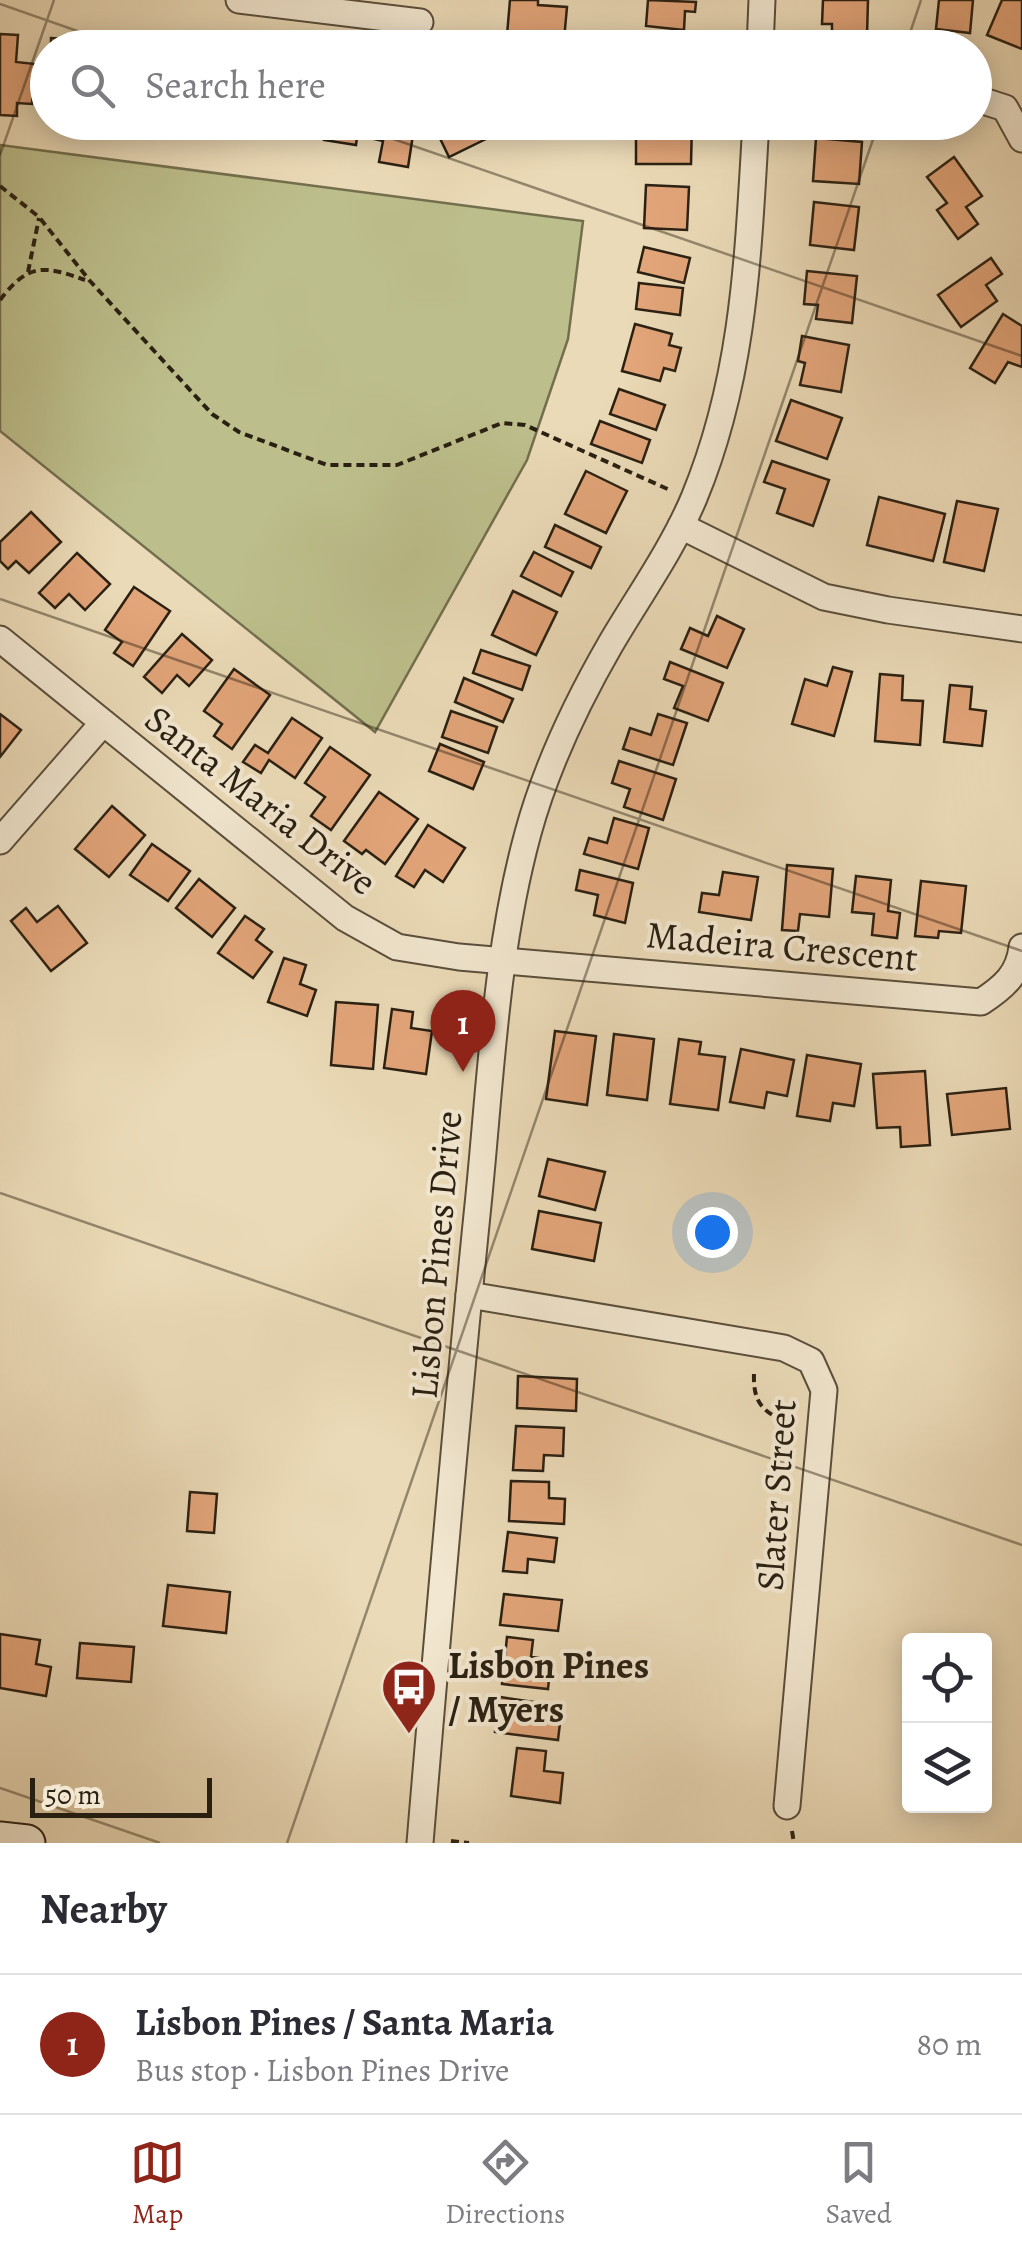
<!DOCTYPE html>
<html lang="en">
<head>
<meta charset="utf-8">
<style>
	body { margin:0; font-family:Alegreya,serif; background:#f7f7f7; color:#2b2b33 }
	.controls { position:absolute; right:30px; bottom:30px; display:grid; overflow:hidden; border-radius:10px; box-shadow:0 5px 25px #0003 }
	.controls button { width:90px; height:90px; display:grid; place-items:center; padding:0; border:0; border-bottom:2px solid #e1e1e2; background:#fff; color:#2b2b33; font:50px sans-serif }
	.scale { position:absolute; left:30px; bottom:25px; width:182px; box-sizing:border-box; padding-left:10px; border:5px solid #2a2012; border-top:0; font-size:28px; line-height:35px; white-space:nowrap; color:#2a2012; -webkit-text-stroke:8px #f2e7d0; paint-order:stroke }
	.you { position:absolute; left:712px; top:1232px; width:35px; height:35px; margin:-25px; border:8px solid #fff; border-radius:50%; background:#1a73e8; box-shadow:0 0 0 15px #1a73e833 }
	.badge { display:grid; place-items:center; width:65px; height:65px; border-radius:50%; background:#8f2418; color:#fff; font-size:32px; font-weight:700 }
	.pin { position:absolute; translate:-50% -82px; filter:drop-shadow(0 2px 5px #0008) }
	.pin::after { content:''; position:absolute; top:52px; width:35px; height:30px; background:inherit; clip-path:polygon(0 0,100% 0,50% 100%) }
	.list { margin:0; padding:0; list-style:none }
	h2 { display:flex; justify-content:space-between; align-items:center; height:130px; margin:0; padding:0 40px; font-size:42px }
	h2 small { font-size:32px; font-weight:400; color:#7c7c81 }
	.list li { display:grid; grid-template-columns:65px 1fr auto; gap:30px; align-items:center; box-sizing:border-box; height:140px; padding:0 40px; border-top:2px solid #e1e1e2 }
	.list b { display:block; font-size:38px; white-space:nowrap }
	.list p { margin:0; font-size:32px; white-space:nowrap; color:#7c7c81 }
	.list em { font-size:32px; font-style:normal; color:#7c7c81 }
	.icon { flex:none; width:55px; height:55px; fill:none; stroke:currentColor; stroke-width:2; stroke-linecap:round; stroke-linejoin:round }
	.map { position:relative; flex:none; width:1022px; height:1843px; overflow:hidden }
	.search { position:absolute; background:#fff; box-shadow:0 5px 25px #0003; left:30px; right:30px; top:30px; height:110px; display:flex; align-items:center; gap:25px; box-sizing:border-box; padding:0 35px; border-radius:55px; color:#7c7c81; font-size:38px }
	.sheet { height:270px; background:#fff }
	nav { display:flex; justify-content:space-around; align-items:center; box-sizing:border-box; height:140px; border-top:2px solid #e1e1e2; background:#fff; font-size:28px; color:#7c7c81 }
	nav a { display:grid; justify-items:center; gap:5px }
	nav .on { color:#8f2418 }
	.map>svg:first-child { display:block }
	.green { fill:#bcbe8b; stroke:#736f4e; stroke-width:2.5 }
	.building { fill:#e3a57a; stroke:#2a2012; stroke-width:2.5 }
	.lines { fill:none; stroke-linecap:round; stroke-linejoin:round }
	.street-casing { stroke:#5a4e3b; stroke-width:29 }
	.secondary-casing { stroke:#2a2012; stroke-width:39 }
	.path { stroke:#2a2012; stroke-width:4; stroke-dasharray:8 5; stroke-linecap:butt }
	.street { stroke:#f2e7d0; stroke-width:25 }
	.secondary { stroke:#f2e7d0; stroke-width:35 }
	.ticks { fill:none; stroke:#2a2012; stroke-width:2.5; stroke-opacity:0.45 }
	.labels { text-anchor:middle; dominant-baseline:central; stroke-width:8; stroke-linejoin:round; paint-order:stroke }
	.street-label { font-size:38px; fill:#2a2012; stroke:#f2e7d0 }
	.poi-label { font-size:38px; font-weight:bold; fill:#2a2012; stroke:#f2e7d0; text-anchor:start }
</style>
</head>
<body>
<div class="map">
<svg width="1022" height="1843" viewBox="0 0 1022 1843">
	<rect width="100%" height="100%" fill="#ebdab7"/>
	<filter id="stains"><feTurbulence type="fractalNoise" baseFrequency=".002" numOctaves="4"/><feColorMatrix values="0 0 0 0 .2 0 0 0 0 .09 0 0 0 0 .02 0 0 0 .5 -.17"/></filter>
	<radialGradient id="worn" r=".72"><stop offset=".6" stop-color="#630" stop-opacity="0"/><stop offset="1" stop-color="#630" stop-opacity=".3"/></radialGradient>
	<!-- green -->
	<path class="green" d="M 0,145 L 583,221 L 568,339 L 527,460 L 375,732 L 0,431 Z"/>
	<!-- building -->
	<g class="building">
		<path d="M 510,0 L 538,0 L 538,5 L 567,7 L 564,40 L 507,35 Z"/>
		<path d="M 648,0 L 696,2 L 695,12 L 685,11 L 684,30 L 646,26 Z"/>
		<path d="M 823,0 L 868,0 L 867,36 L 832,35 L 832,24 L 822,24 Z"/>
		<path d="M 939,0 L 973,0 L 970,33 L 936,29 Z"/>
		<path d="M 1002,0 L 1022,0 L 1022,49 L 987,35 Z"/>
		<path d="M 0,34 L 18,35 L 16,62 L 35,64 L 32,104 L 17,103 L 17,116 L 0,115 Z"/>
		<path d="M 647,37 L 697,40 L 697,48 L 647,48 Z"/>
		<path d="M 51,38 L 93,41 L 92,48 L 51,48 Z"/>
		<path d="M 327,122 L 359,122 L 356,145 L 324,140 Z"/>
		<path d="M 372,122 L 415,122 L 408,167 L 379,162 L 383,141 L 370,138 Z"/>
		<path d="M 441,122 L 485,122 L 492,136 L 449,157 L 434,126 Z"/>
		<path d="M 636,122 L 692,122 L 691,164 L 636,164 Z"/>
		<path d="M 816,138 L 862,142 L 859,184 L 813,181 Z"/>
		<path d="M 954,157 L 982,196 L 966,207 L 978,224 L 958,239 L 937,210 L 947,203 L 927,177 Z"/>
		<path d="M 646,185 L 689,187 L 687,230 L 644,228 Z"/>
		<path d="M 814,202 L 859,207 L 854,250 L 810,245 Z"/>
		<path d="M 644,247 L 690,258 L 684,283 L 638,272 Z"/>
		<path d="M 991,258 L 1002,274 L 986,285 L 997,301 L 961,327 L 938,295 Z"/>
		<path d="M 807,271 L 857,276 L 852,323 L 816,319 L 818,305 L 804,304 Z"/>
		<path d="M 639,283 L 683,288 L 680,315 L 636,309 Z"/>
		<path d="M 1003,314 L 1022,326 L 1022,367 L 1008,362 L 995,383 L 970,368 Z"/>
		<path d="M 635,324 L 672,334 L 669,345 L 681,348 L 675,371 L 664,368 L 660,381 L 622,371 Z"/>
		<path d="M 802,336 L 849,345 L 841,392 L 800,385 L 805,363 L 798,361 Z"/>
		<path d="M 619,389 L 665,405 L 656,430 L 610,414 Z"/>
		<path d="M 791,400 L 842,418 L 827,459 L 776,441 Z"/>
		<path d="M 600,421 L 650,440 L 642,463 L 591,444 Z"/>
		<path d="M 772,461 L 829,480 L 813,526 L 777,513 L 785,489 L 764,482 Z"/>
		<path d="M 586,471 L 627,491 L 606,533 L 565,514 Z"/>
		<path d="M 879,497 L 945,514 L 933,561 L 867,545 Z"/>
		<path d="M 957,501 L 998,509 L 984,571 L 944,562 Z"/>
		<path d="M 31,512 L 61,542 L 29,573 L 16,561 L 8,569 L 0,561 L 0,542 Z"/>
		<path d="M 555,525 L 601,547 L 591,568 L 545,547 Z"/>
		<path d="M 534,552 L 573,572 L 561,596 L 521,576 Z"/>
		<path d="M 77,553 L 110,584 L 85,610 L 69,594 L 55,608 L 39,593 Z"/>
		<path d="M 134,587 L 170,611 L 133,666 L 114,653 L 122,642 L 105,630 Z"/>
		<path d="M 513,591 L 557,612 L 536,655 L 492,635 Z"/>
		<path d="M 717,616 L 744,629 L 727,668 L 681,649 L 690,628 L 708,636 Z"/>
		<path d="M 182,634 L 212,660 L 189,686 L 177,675 L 162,693 L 144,677 Z"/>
		<path d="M 481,650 L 530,666 L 522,690 L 473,673 Z"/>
		<path d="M 670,662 L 723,683 L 708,721 L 674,708 L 683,686 L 664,679 Z"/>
		<path d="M 833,667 L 852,672 L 834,736 L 792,724 L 805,679 L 827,686 Z"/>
		<path d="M 234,669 L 270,695 L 232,749 L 214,736 L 222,724 L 204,711 Z"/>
		<path d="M 880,674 L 903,676 L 902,700 L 923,701 L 920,745 L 875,741 Z"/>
		<path d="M 464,678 L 513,699 L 503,722 L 455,702 Z"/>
		<path d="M 950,685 L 972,687 L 970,709 L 986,711 L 982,746 L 944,742 Z"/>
		<path d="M 451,711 L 497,727 L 488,753 L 442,737 Z"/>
		<path d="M 0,714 L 21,730 L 0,757 Z"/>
		<path d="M 658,714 L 687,723 L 673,765 L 623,749 L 630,728 L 651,735 Z"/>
		<path d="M 292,718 L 322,738 L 295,778 L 269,760 L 261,773 L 243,762 L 255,745 L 268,753 Z"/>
		<path d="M 440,744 L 484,762 L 473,789 L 429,771 Z"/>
		<path d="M 330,747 L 370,775 L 331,830 L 311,816 L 325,797 L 305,783 Z"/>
		<path d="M 619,761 L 676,779 L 663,820 L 624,807 L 630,789 L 612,783 Z"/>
		<path d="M 379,792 L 418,819 L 385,864 L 366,850 L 362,854 L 344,841 Z"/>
		<path d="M 112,806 L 145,835 L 109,877 L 75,849 Z"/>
		<path d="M 614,818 L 649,828 L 638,869 L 584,854 L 589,838 L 607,843 Z"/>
		<path d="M 428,825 L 465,848 L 443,882 L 425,870 L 414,887 L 396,876 Z"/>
		<path d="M 152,844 L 190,871 L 168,901 L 130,875 Z"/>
		<path d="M 787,865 L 833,869 L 829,917 L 800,914 L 798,931 L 782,930 Z"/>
		<path d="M 580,870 L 633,883 L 625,923 L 594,915 L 598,895 L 576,890 Z"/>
		<path d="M 723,872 L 758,877 L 751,920 L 699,912 L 702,893 L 719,895 Z"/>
		<path d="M 856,876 L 891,880 L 888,911 L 900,913 L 897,938 L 872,935 L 874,914 L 852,912 Z"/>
		<path d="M 199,879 L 235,908 L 212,937 L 176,908 Z"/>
		<path d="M 921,881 L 966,886 L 961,933 L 939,931 L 938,938 L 915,936 Z"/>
		<path d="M 58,906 L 87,943 L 51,971 L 11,921 L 26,908 L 37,922 Z"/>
		<path d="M 245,916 L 264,929 L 256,940 L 272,952 L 253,978 L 218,953 Z"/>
		<path d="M 284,958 L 306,965 L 300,984 L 316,990 L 307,1016 L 268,1002 Z"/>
		<path d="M 336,1002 L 378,1005 L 373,1069 L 331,1065 Z"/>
		<path d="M 392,1009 L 413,1012 L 411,1028 L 432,1031 L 426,1074 L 384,1068 Z"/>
		<path d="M 555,1031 L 596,1036 L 587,1105 L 546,1099 Z"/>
		<path d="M 614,1034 L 654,1039 L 647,1100 L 607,1095 Z"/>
		<path d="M 679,1039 L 701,1042 L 699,1054 L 725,1057 L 718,1110 L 670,1104 Z"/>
		<path d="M 741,1049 L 794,1060 L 787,1096 L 767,1092 L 764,1108 L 730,1102 Z"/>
		<path d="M 807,1055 L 861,1064 L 854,1106 L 833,1103 L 830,1121 L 797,1116 Z"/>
		<path d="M 925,1071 L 930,1145 L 901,1147 L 900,1127 L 877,1128 L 873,1074 Z"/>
		<path d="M 1006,1088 L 1010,1129 L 952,1135 L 947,1094 Z"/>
		<path d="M 548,1159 L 605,1172 L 595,1210 L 539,1196 Z"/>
		<path d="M 539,1211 L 601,1223 L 594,1261 L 532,1249 Z"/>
		<path d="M 518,1376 L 577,1379 L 576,1411 L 517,1408 Z"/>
		<path d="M 516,1426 L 564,1428 L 563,1456 L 544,1455 L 543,1471 L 513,1470 Z"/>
		<path d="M 511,1481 L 549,1482 L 549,1498 L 565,1499 L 564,1524 L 509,1521 Z"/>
		<path d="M 190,1492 L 217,1494 L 214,1533 L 187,1531 Z"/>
		<path d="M 508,1532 L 557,1538 L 554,1562 L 528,1559 L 527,1573 L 503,1571 Z"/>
		<path d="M 168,1585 L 230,1592 L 226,1633 L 163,1626 Z"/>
		<path d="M 504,1594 L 562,1600 L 558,1631 L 500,1625 Z"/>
		<path d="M 0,1634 L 40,1640 L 36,1664 L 51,1667 L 46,1696 L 0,1688 Z"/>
		<path d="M 507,1637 L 533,1640 L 531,1657 L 551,1659 L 548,1689 L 502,1684 Z"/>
		<path d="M 80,1643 L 134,1647 L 131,1682 L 77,1678 Z"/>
		<path d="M 500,1697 L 562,1706 L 558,1740 L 495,1732 Z"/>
		<path d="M 517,1748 L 546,1751 L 544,1771 L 563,1773 L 560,1803 L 511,1796 Z"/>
	</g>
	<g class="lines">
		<!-- street casing -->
		<g class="street-casing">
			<g id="street">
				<path d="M 239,0 L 420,22"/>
				<path d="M 760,48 L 762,0"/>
				<path d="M 974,98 L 1005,108 L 1022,139"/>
				<path d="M 681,526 L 824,597 L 888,610 L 1022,629"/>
				<path d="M 0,639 L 345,918 L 397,947 L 459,957 L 981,1002 C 1004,987 1019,974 1022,947"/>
				<path d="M 0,841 L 103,723"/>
				<path d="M 469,1295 L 784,1348 L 811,1361 L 824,1390 L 787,1806"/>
				<path d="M 420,1843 C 438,1627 457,1411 479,1195 C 491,1074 496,950 528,833 C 546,767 576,704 610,645 C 638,597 672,550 694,498 C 745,375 748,253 756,122"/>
			</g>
		</g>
		<!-- secondary casing -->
		<g class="secondary-casing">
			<path id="secondary" d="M 0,1840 L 27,1843"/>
		</g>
		<!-- path -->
		<g class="path">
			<path d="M 0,186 L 39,217 L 90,281 L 212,414 L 239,432 L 327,465 L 397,465 L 502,423 L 525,425 L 672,491"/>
			<path d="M 28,272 L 39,218"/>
			<path d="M 0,300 C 28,263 44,265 85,280"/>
			<path d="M 754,1374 C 753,1403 763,1413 790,1423"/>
			<path d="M 792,1831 L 794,1843"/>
			<path d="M 451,1841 L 469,1843"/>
		</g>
		<!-- street -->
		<use href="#street" class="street"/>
		<!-- secondary -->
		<use href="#secondary" class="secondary"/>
	</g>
	<!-- ticks -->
	<path class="ticks" d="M 0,4 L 126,48M 905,48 L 921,0M 344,122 L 1022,356M 0,155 L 54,0M 0,599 L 1022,951M 0,1193 L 1022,1545M 0,1788 L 160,1843M 287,1843 L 879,122"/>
	<!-- icons -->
	<defs>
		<g id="bus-pin" transform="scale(2.875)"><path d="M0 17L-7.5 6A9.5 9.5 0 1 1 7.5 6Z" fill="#8f2418" stroke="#f2e7d0"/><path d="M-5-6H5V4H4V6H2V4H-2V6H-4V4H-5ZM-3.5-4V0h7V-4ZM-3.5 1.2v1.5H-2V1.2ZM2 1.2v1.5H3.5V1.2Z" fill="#fff"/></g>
	</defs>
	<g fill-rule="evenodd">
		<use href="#bus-pin" x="409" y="1687"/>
	</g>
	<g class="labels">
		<!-- street labels -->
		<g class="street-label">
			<text transform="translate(261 800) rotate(38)">Santa Maria Drive</text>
			<text transform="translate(782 946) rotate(5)">Madeira Crescent</text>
			<text transform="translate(436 1255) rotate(-85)">Lisbon Pines Drive</text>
			<text transform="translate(776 1495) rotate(-86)">Slater Street</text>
		</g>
		<!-- poi labels -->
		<g class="poi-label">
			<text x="448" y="1665">Lisbon Pines<tspan x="448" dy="44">/ Myers</tspan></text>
		</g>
	</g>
	<rect width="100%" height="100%" filter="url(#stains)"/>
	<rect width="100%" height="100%" fill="url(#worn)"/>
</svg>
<div class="controls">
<button><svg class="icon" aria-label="locate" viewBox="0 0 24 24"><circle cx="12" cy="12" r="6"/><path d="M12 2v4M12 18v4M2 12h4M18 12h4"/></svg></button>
<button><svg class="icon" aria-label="layers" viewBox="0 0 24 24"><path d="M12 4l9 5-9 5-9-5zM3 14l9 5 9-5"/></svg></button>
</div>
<div class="scale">50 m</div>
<div class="you"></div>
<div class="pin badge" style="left:463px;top:1072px">1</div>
<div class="search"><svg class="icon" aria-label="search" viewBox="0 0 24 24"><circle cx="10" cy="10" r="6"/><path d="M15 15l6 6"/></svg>Search here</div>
</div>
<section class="sheet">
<h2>Nearby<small></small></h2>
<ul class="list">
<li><span class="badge">1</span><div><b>Lisbon Pines / Santa Maria</b><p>Bus stop · Lisbon Pines Drive</p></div><em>80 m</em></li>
</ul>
</section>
<nav>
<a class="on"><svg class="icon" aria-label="map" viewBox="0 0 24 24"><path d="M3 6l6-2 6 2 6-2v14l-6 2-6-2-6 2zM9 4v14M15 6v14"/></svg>Map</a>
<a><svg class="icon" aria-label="directions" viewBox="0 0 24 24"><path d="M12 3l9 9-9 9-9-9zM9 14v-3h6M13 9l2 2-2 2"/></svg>Directions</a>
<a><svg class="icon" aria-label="saved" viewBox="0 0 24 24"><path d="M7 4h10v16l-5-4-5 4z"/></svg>Saved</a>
</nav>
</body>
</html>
